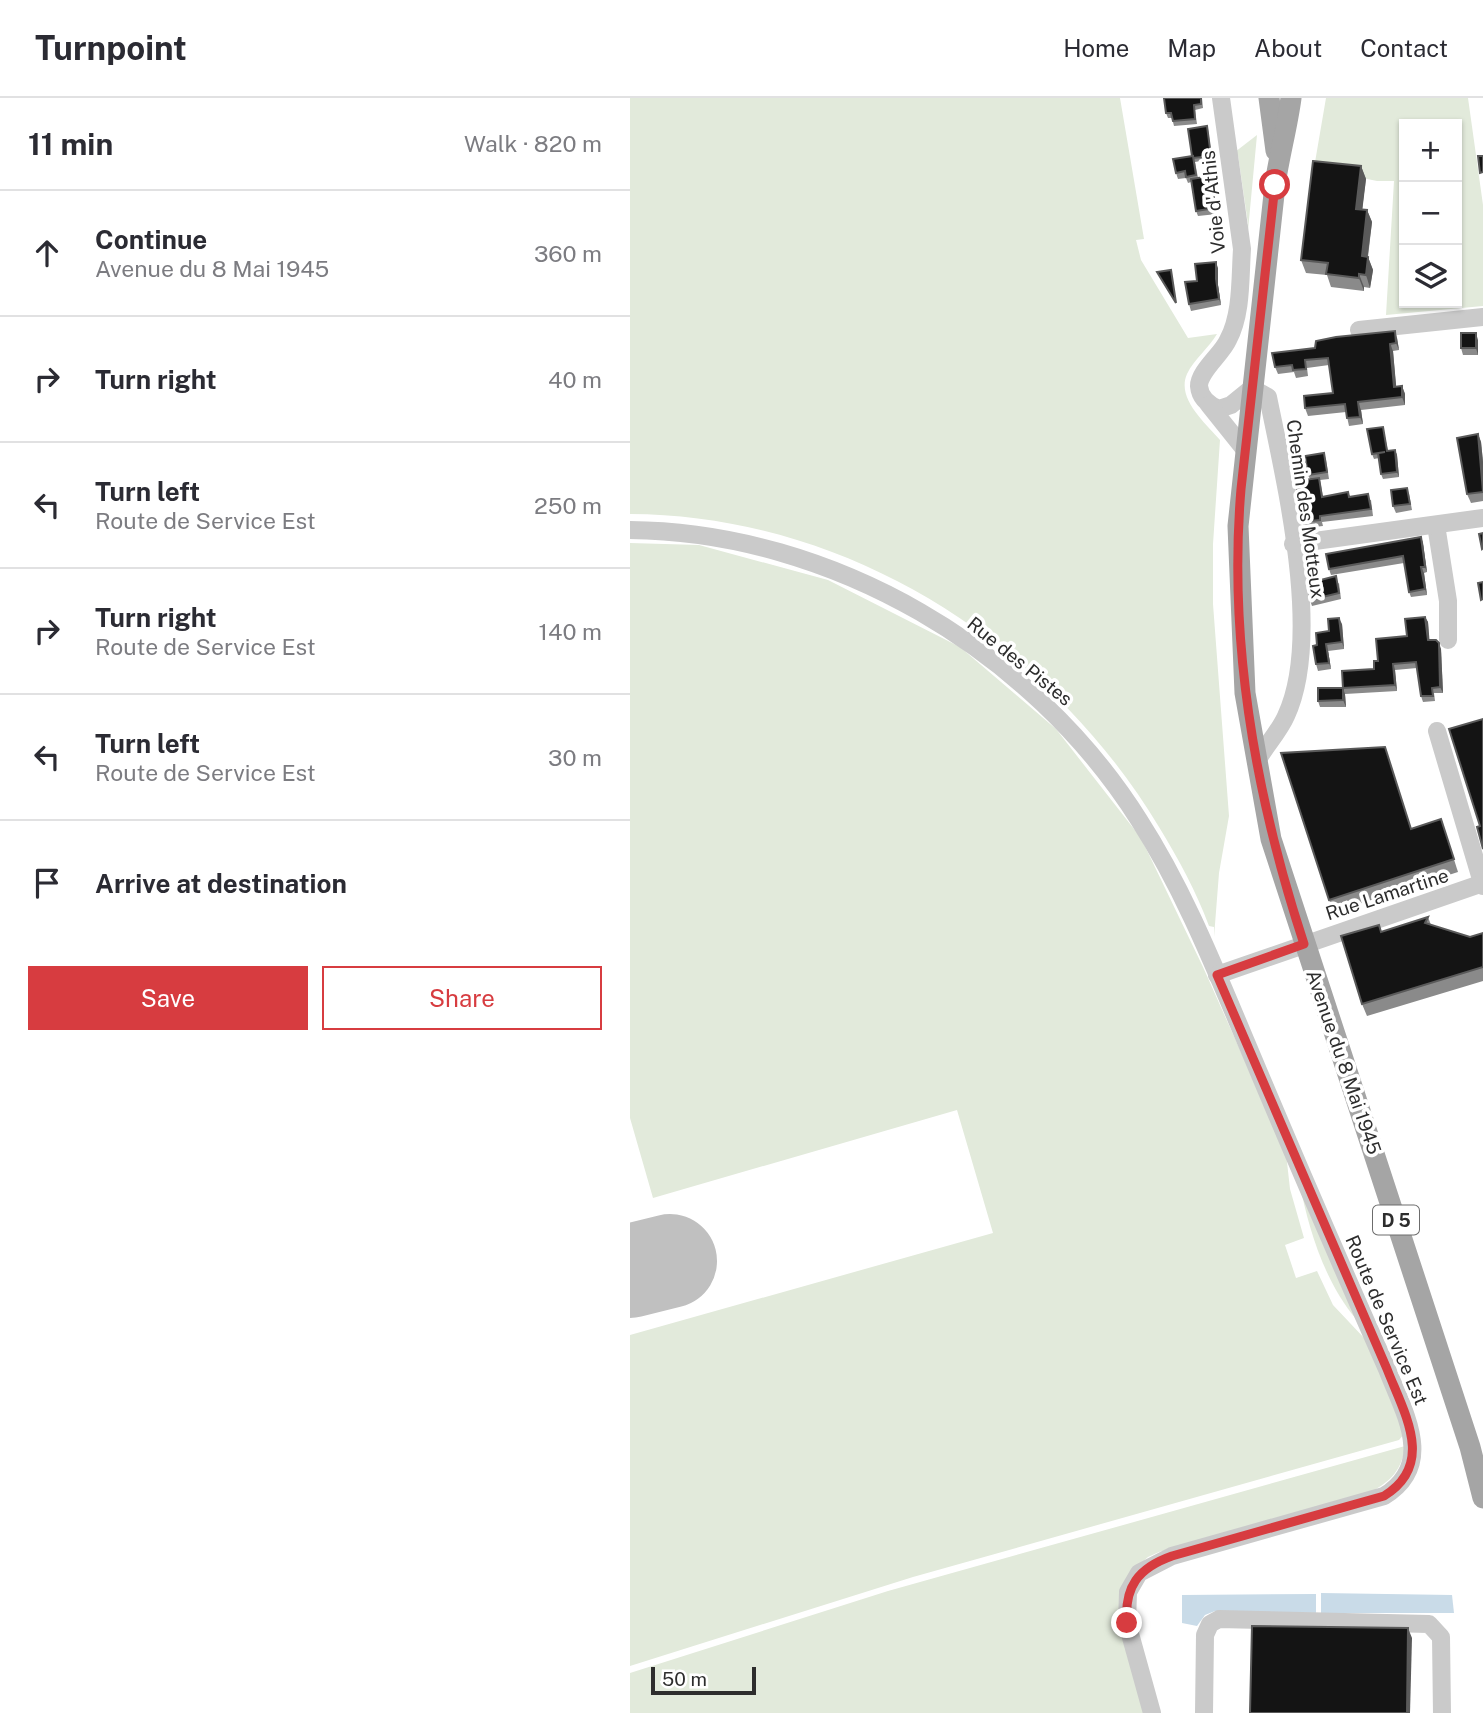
<!DOCTYPE html>
<html lang="en">
<head>
<meta charset="utf-8">
<style>
	body { margin:0; font-family:"Public Sans",sans-serif; background:#f2f2f3; color:#2b2b33 }
	.controls { position:absolute; right:21px; top:21px; display:grid; overflow:hidden; border-radius:0px; box-shadow:0 2px 5px #0004 }
	.controls button { width:63px; height:63px; display:grid; place-items:center; padding:0; border:0; border-bottom:2px solid #e1e1e2; background:#fff; color:#2b2b33; font:35px sans-serif }
	.scale { position:absolute; left:21px; bottom:18px; width:105px; box-sizing:border-box; padding-left:7px; border:4px solid #2d2d2d; border-top:0; font-size:19px; line-height:24px; white-space:nowrap; color:#2d2d2d; -webkit-text-stroke:5px #fff; paint-order:stroke }
	.stop { position:absolute; width:21px; height:21px; margin:-16px; border:5px solid #d73c40; border-radius:50%; background:#fff }
	.stop.end { background:#d73c40; border-color:#fff; box-shadow:0 2px 7px #0008 }
	.list { margin:0; padding:0; list-style:none }
	h2 { display:flex; justify-content:space-between; align-items:center; height:91px; margin:0; padding:0 28px; font-size:30px }
	h2 small { font-size:23px; font-weight:400; color:#7c7c81 }
	.list li { display:grid; grid-template-columns:46px 1fr auto; gap:21px; align-items:center; box-sizing:border-box; height:126px; padding:0 28px; border-top:2px solid #e1e1e2 }
	.list b { display:block; font-size:26px; white-space:nowrap }
	.list p { margin:0; font-size:23px; white-space:nowrap; color:#7c7c81 }
	.list em { font-size:23px; font-style:normal; color:#7c7c81 }
	.actions { display:flex; gap:14px; padding:21px 28px }
	.actions a { flex:1; padding:16px 0; border:2px solid #d73c40; border-radius:0px; text-align:center; font-size:24px; color:#d73c40 }
	.actions .main { background:#d73c40; color:#fff }
	.icon { flex:none; width:38px; height:38px; fill:none; stroke:currentColor; stroke-width:2; stroke-linecap:round; stroke-linejoin:round }
	.map { position:relative; flex:none; width:853px; height:1615px; overflow:hidden }
	header { display:flex; align-items:center; gap:42px; box-sizing:border-box; height:98px; padding:0 35px; background:#fff; border-bottom:2px solid #e1e1e2 }
	header strong { font-size:33px }
	nav { display:flex; gap:38px; margin-inline-start:auto; font-size:24px }
	main { display:flex }
	aside { flex:1; background:#fff }
	.map>svg:first-child { display:block }
	.green { fill:#e2eadb; fill-rule:evenodd }
	.water { fill:#c9dbe8 }
	.lines { fill:none; stroke-linecap:round; stroke-linejoin:round }
	.runway { stroke:#c0c0c0; stroke-width:94 }
	.minor { stroke:#cacaca; stroke-width:18 }
	.major { stroke:#a5a5a5; stroke-width:21 }
	.wall { fill:#8a8a8a }
	.shaded-wall { fill:#5a5a5a }
	.building { fill:#141414; stroke:#5a5a5a; stroke-width:2 }
	.route { stroke:#d73c40; stroke-width:9 }
	.labels { text-anchor:middle; dominant-baseline:central; stroke-width:7; stroke-linejoin:round; paint-order:stroke }
	.shield { fill:#fff; stroke:#6c6c6c; stroke-width:2 }
	.shield-label { font-size:18px; font-weight:bold; fill:#2d2d2d }
	.street-label { font-size:19px; fill:#2d2d2d; stroke:#fff }
</style>
</head>
<body>
<header>
<strong>Turnpoint</strong>
<nav><a>Home</a><a>Map</a><a>About</a><a>Contact</a></nav>
</header>
<main>
<aside>
<h2>11 min<small>Walk · 820 m</small></h2>
<ul class="list">
<li><svg class="icon" aria-label="ahead" viewBox="0 0 24 24"><path d="M12 20V5M6 11l6-6 6 6"/></svg><div><b>Continue</b><p>Avenue du 8 Mai 1945</p></div><em>360 m</em></li>
<li><svg class="icon" aria-label="right" viewBox="0 0 24 24"><path d="M7 20v-9h11M14 6l5 5-5 5"/></svg><div><b>Turn right</b></div><em>40 m</em></li>
<li><svg class="icon" aria-label="left" viewBox="0 0 24 24"><path d="M17 20v-9H6M10 6l-5 5 5 5"/></svg><div><b>Turn left</b><p>Route de Service Est</p></div><em>250 m</em></li>
<li><svg class="icon" aria-label="right" viewBox="0 0 24 24"><path d="M7 20v-9h11M14 6l5 5-5 5"/></svg><div><b>Turn right</b><p>Route de Service Est</p></div><em>140 m</em></li>
<li><svg class="icon" aria-label="left" viewBox="0 0 24 24"><path d="M17 20v-9H6M10 6l-5 5 5 5"/></svg><div><b>Turn left</b><p>Route de Service Est</p></div><em>30 m</em></li>
<li><svg class="icon" aria-label="arrive" viewBox="0 0 24 24"><path d="M6 21V4h12l-3 4 3 4H6"/></svg><div><b>Arrive at destination</b></div></li>
</ul>
<div class="actions"><a class="main">Save</a><a>Share</a></div>
</aside>
<div class="map">
<svg width="853" height="1615" viewBox="0 0 853 1615">
	<rect width="100%" height="100%" fill="#fff"/>
	<!-- green -->
	<g class="green">
		<path d="M 0,0 L 490,0 L 514,141 L 506,142 L 511,162 L 558,240 L 587,236 C 579,250 564,261 557,276 C 546,301 576,325 590,342 L 583,446 L 583,506 L 599,718 L 589,775 L 584,839 L 584,829 L 579,828 C 566,793 549,762 529,729 C 419,546 218,417 0,416 Z"/>
		<path d="M 696,0 L 838,0 L 853,107 L 853,208 L 756,217 L 764,83 L 747,83 L 684,70 ZM 774,26 L 827,26 L 827,205 L 774,205 Z"/>
		<path d="M 627,37 L 617,143 L 614,129 L 618,126 L 608,57 L 605,54 Z"/>
		<path d="M 0,445 L 69,447 L 198,482 L 330,549 L 426,631 L 511,740 L 573,869 L 656,1055 L 660,1091 L 674,1140 L 655,1147 L 666,1180 L 687,1173 L 703,1207 L 736,1242 L 769,1316 L 774,1336 L 769,1342 L 283,1479 L 0,1568 L 0,1237 L 363,1135 L 327,1012 L 23,1100 L 0,1020 Z"/>
		<path d="M 670,1087 L 726,1221 C 695,1184 679,1133 670,1087 Z"/>
		<path d="M 775,1348 C 772,1372 761,1383 741,1394 L 529,1454 L 518,1459 L 499,1476 L 514,1615 L 0,1615 L 0,1575 L 258,1493 Z"/>
	</g>
	<!-- water -->
	<g class="water">
		<path d="M 691,1495 L 822,1497 L 824,1515 L 691,1515 Z"/>
		<path d="M 686,1496 L 686,1515 L 585,1513 L 575,1517 L 567,1528 L 552,1525 L 552,1497 Z"/>
	</g>
	<g class="lines">
		<!-- runway -->
		<path class="runway" d="M 0,1173 L 40,1163"/>
		<!-- minor -->
		<g class="minor">
			<path d="M 591,0 L 612,151 C 610,180 612,216 598,242 C 592,256 569,273 569,288 C 570,300 579,307 589,311 L 601,307 L 622,290 L 638,299 C 655,383 693,539 656,618 C 649,634 636,647 627,663"/>
			<path d="M 729,232 L 853,219"/>
			<path d="M 579,307 L 615,352"/>
			<path d="M 806,427 L 818,503 L 818,542"/>
			<path d="M 0,432 C 202,434 402,552 509,722 C 556,795 588,878 622,958 C 666,1063 711,1167 757,1271 C 774,1315 806,1366 754,1398 L 542,1458 L 509,1475 L 498,1494 L 497,1525 L 522,1615"/>
			<path d="M 663,446 L 853,420"/>
			<path d="M 807,633 L 853,788"/>
			<path d="M 587,877 L 853,785"/>
			<path d="M 574,1615 L 575,1537 L 580,1526 L 589,1521 L 799,1526 L 811,1539 L 812,1615"/>
		</g>
		<!-- major -->
		<g class="major">
			<path d="M 639,0 L 646,53"/>
			<path d="M 661,0 C 657,30 649,58 645,87 L 608,428 L 615,595 L 641,741 L 840,1349 L 853,1400"/>
		</g>
	</g>
	<!-- wall -->
	<g class="wall">
		<path d="M 572,0 L 573,10 L 565,12 L 567,26 L 544,28 L 542,20 L 538,20 L 536,15 Z"/>
		<path d="M 578,31 L 582,61 L 565,64 L 568,80 L 581,78 L 583,84 L 587,116 L 568,118 L 566,113 L 561,84 L 558,85 L 556,80 L 548,81 L 546,75 L 562,58 Z"/>
		<path d="M 731,68 L 736,81 L 732,111 L 737,112 L 742,124 L 738,159 L 743,172 L 740,190 L 734,189 L 734,193 L 701,189 L 697,177 L 676,175 L 671,162 Z"/>
		<path d="M 588,170 L 588,187 L 591,207 L 561,213 L 559,206 L 567,183 Z"/>
		<path d="M 767,240 L 769,252 L 763,253 L 766,289 L 772,288 L 775,296 L 775,307 L 731,312 L 733,326 L 719,328 L 716,314 L 678,318 L 675,310 L 703,295 L 699,267 L 677,270 L 678,278 L 666,280 L 664,274 L 648,276 L 645,269 Z"/>
		<path d="M 848,242 L 848,257 L 833,257 L 831,250 Z"/>
		<path d="M 753,329 L 758,353 L 765,352 L 767,357 L 769,379 L 753,381 L 751,376 L 749,360 L 744,361 L 742,356 Z"/>
		<path d="M 848,336 L 851,344 L 853,364 L 853,403 L 841,405 L 837,396 Z"/>
		<path d="M 694,355 L 696,362 L 699,381 L 690,382 L 693,399 L 718,394 L 720,399 L 741,402 L 743,418 L 692,424 L 693,428 L 674,430 L 672,424 L 680,381 L 678,377 Z"/>
		<path d="M 779,396 L 782,412 L 766,415 L 763,408 Z"/>
		<path d="M 791,439 L 793,445 L 797,474 L 794,475 L 797,497 L 781,499 L 779,494 L 774,465 L 701,477 L 699,471 Z"/>
		<path d="M 709,485 L 711,501 L 682,508 L 680,502 Z"/>
		<path d="M 795,519 L 798,524 L 799,542 L 811,551 L 813,595 L 804,595 L 805,603 L 793,604 L 791,598 L 787,570 L 765,572 L 767,593 L 715,596 L 716,609 L 690,609 L 688,603 L 713,590 L 744,571 L 748,563 L 777,538 Z"/>
		<path d="M 712,526 L 714,551 L 698,553 L 701,571 L 688,573 L 686,566 L 687,547 L 699,533 Z"/>
		<path d="M 811,721 L 828,774 L 704,814 L 699,802 L 781,731 Z"/>
		<path d="M 798,819 L 801,827 L 840,839 L 853,835 L 853,883 L 737,918 L 732,906 L 751,834 Z"/>
	</g>
	<!-- shaded-wall -->
	<g class="shaded-wall">
		<path d="M 731,68 L 736,81 L 731,123 L 726,111 Z"/>
		<path d="M 581,78 L 583,84 L 587,116 L 585,110 Z"/>
		<path d="M 737,112 L 742,124 L 736,171 L 732,158 Z"/>
		<path d="M 738,159 L 743,172 L 740,190 L 736,177 Z"/>
		<path d="M 586,164 L 588,170 L 588,187 L 591,207 L 589,201 L 586,181 Z"/>
		<path d="M 729,176 L 734,189 L 734,193 L 729,180 Z"/>
		<path d="M 765,233 L 767,240 L 769,252 L 766,245 Z"/>
		<path d="M 846,235 L 848,242 L 848,257 L 846,250 Z"/>
		<path d="M 760,246 L 763,253 L 767,297 L 764,289 Z"/>
		<path d="M 772,288 L 775,296 L 775,307 L 772,299 Z"/>
		<path d="M 728,304 L 731,312 L 733,326 L 730,319 Z"/>
		<path d="M 848,336 L 851,344 L 853,364 L 853,387 Z"/>
		<path d="M 765,352 L 767,357 L 769,379 L 767,374 Z"/>
		<path d="M 791,439 L 793,445 L 797,474 L 795,469 Z"/>
		<path d="M 791,469 L 794,475 L 797,497 L 795,491 Z"/>
		<path d="M 795,519 L 798,524 L 800,548 L 798,542 Z"/>
		<path d="M 709,520 L 712,526 L 714,551 L 712,544 Z"/>
		<path d="M 809,545 L 811,551 L 813,595 L 810,589 Z"/>
		<path d="M 696,546 L 698,553 L 701,571 L 699,565 Z"/>
		<path d="M 763,566 L 765,572 L 767,593 L 765,587 Z"/>
		<path d="M 713,590 L 715,596 L 716,609 L 713,602 Z"/>
		<path d="M 778,1530 L 782,1540 L 780,1615 L 777,1615 Z"/>
	</g>
	<!-- building -->
	<g class="building">
		<path d="M 534,0 L 571,0 L 571,6 L 564,7 L 565,21 L 543,23 L 541,15 L 536,15 Z"/>
		<path d="M 577,28 L 581,58 L 563,60 L 563,58 L 562,58 L 558,31 Z"/>
		<path d="M 563,58 L 566,77 L 556,79 L 555,73 L 546,75 L 543,61 Z"/>
		<path d="M 848,58 L 853,58 L 853,74 L 850,75 Z"/>
		<path d="M 683,63 L 731,68 L 726,111 L 737,112 L 732,158 L 738,159 L 736,177 L 729,176 L 729,180 L 696,176 L 698,165 L 671,162 Z"/>
		<path d="M 581,78 L 585,110 L 566,113 L 561,81 Z"/>
		<path d="M 586,164 L 586,181 L 589,201 L 559,206 L 555,184 L 567,183 L 565,166 Z"/>
		<path d="M 541,172 L 546,205 L 527,174 Z"/>
		<path d="M 765,233 L 766,245 L 760,246 L 764,289 L 772,288 L 772,299 L 728,304 L 730,319 L 717,320 L 715,306 L 675,310 L 674,298 L 703,295 L 698,260 L 675,262 L 676,271 L 663,272 L 662,267 L 645,269 L 642,255 L 685,250 L 686,243 L 706,239 Z"/>
		<rect x="831" y="235" width="15" height="15"/>
		<path d="M 753,329 L 757,353 L 765,352 L 767,374 L 751,376 L 748,355 L 755,354 L 742,356 L 737,331 Z"/>
		<path d="M 848,336 L 853,394 L 837,396 L 827,340 Z"/>
		<path d="M 694,355 L 697,374 L 678,377 L 675,358 Z"/>
		<path d="M 689,380 L 692,399 L 718,394 L 719,399 L 738,396 L 741,411 L 690,418 L 690,422 L 672,424 L 666,383 Z"/>
		<path d="M 777,390 L 780,406 L 763,408 L 761,392 Z"/>
		<path d="M 853,435 L 853,450 L 852,451 L 849,436 Z"/>
		<path d="M 791,439 L 795,469 L 791,469 L 795,491 L 779,494 L 773,458 L 699,471 L 696,456 Z"/>
		<path d="M 706,478 L 709,495 L 680,502 L 679,485 Z"/>
		<path d="M 853,484 L 853,501 L 851,502 L 848,485 Z"/>
		<path d="M 795,519 L 798,542 L 806,542 L 809,545 L 810,589 L 802,590 L 803,598 L 791,598 L 786,564 L 763,566 L 765,587 L 713,590 L 712,573 L 744,571 L 744,563 L 748,563 L 746,541 L 777,538 L 775,521 Z"/>
		<path d="M 709,520 L 712,544 L 696,546 L 699,565 L 686,566 L 683,548 L 687,547 L 686,535 L 699,533 L 698,521 Z"/>
		<path d="M 688,590 L 713,590 L 713,602 L 688,603 Z"/>
		<path d="M 853,621 L 853,751 L 847,729 L 850,728 L 819,631 Z"/>
		<path d="M 755,649 L 781,731 L 811,721 L 824,761 L 699,802 L 651,655 Z"/>
		<path d="M 798,819 L 795,825 L 840,839 L 853,835 L 853,869 L 732,906 L 711,838 L 749,827 L 751,834 Z"/>
		<path d="M 622,1528 L 778,1530 L 777,1615 L 620,1615 Z"/>
	</g>
	<g class="lines">
		<!-- route -->
		<path class="route" d="M 497,1525 C 494,1489 508,1470 542,1458 L 754,1398 C 806,1366 774,1315 757,1271 L 587,877 L 674,846 C 626,700 598,544 611,391 L 645,87"/>
	</g>
	<g class="labels">
		<!-- shield labels -->
		<rect class="shield" x="743" y="1107.5" width="46" height="29" rx="5"/>
		<g class="shield-label">
			<text x="766" y="1122">D 5</text>
		</g>
		<!-- street labels -->
		<g class="street-label">
			<text transform="translate(583 104) rotate(-96)">Voie d'Athis</text>
			<text transform="translate(676 411) rotate(82)">Chemin des Motteux</text>
			<text transform="translate(390 563) rotate(39)">Rue des Pistes</text>
			<text transform="translate(757 796) rotate(-18)">Rue Lamartine</text>
			<text transform="translate(714 964) rotate(71)">Avenue du 8 Mai 1945</text>
			<text transform="translate(757 1222) rotate(67)">Route de Service Est</text>
		</g>
	</g>
</svg>
<div class="controls">
<button>+</button>
<button>−</button>
<button><svg class="icon" aria-label="layers" viewBox="0 0 24 24"><path d="M12 4l9 5-9 5-9-5zM3 14l9 5 9-5"/></svg></button>
</div>
<div class="scale">50 m</div>
<div class="stop" style="left:645px;top:87px"></div>
<div class="stop end" style="left:497px;top:1525px"></div>
</div>
</main>
</body>
</html>
